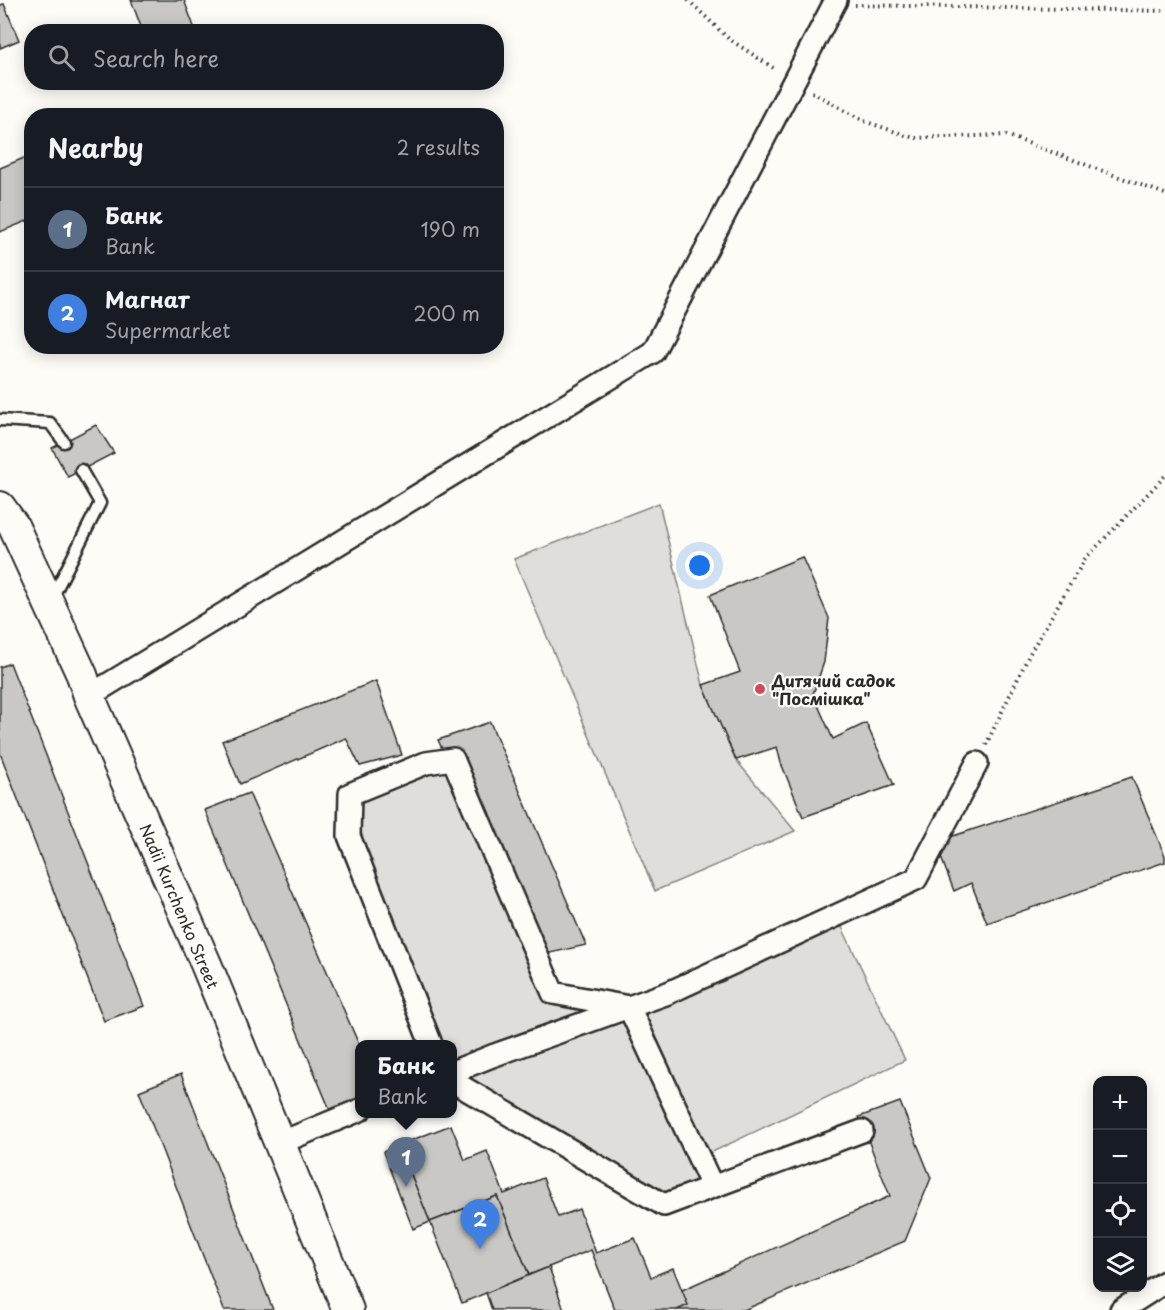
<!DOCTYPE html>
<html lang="en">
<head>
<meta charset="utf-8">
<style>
	body { margin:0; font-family:"Playpen Sans",sans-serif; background:#242831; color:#f1f3f6 }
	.controls { position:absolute; right:18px; bottom:18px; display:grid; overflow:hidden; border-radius:12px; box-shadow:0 3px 15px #0003 }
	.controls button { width:54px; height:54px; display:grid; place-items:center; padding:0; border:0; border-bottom:2px solid #363941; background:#171b24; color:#f1f3f6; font:30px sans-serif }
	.you { position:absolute; left:700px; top:566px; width:21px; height:21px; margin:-15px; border:4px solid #fff; border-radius:50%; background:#1a73e8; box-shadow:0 0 0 9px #1a73e833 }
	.badge { display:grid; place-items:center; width:39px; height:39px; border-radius:50%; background:#ea580c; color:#fff; font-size:20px; font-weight:700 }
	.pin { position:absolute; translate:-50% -50px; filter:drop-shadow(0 2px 3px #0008) }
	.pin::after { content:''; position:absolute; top:32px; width:21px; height:18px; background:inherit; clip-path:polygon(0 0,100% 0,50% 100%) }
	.popup { position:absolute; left:355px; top:1040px; width:102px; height:78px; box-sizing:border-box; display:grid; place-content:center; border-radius:12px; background:#171b24; filter:drop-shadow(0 2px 4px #0005); font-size:20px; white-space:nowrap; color:#9ea1a6 }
	.popup b { font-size:22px; color:#f1f3f6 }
	.popup::after { content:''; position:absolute; left:50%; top:100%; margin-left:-12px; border:12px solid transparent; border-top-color:#171b24 }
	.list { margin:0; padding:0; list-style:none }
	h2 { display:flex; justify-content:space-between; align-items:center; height:78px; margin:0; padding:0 24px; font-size:26px }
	h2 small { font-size:20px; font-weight:400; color:#9ea1a6 }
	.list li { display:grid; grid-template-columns:39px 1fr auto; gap:18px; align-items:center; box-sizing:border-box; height:84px; padding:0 24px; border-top:2px solid #363941 }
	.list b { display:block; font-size:22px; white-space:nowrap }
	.list p { margin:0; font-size:20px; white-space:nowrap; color:#9ea1a6 }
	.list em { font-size:20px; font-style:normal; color:#9ea1a6 }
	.icon { flex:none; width:33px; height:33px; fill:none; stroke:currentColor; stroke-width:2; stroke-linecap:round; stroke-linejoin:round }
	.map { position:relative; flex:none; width:1165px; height:1310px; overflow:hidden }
	.search { position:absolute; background:#171b24; box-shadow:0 3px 15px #0003; left:24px; top:24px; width:480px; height:66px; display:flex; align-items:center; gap:15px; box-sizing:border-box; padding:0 21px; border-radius:24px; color:#9ea1a6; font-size:22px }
	.panel { position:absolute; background:#171b24; box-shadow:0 3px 15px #0003; left:24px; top:108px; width:480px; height:246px; border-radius:24px }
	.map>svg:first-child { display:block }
	.green { fill:#dfdeda; stroke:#858482; stroke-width:1.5 }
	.building { fill:#c9c8c4; stroke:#2b2b2b; stroke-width:1.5 }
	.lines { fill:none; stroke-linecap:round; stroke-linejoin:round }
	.lane-casing { stroke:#2b2b2b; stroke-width:15 }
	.street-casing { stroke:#2b2b2b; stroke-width:26 }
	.secondary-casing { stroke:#2b2b2b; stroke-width:34 }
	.path { stroke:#2b2b2b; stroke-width:4; stroke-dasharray:1.5 4.5; stroke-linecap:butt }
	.lane { stroke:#fdfcf7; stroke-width:10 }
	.street { stroke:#fdfcf7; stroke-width:21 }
	.secondary { stroke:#fdfcf7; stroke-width:30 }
	.poi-dot { fill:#d1495b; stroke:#fdfcf7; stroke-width:2 }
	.labels { text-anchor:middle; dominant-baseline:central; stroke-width:4.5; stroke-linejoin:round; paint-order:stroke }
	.poi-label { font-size:16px; font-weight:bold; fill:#2b2b2b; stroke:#fdfcf7; text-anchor:start }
	.street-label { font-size:16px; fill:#2b2b2b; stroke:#fdfcf7 }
</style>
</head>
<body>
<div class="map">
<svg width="1165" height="1310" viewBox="0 0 1165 1310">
	<rect width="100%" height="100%" fill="#fdfcf7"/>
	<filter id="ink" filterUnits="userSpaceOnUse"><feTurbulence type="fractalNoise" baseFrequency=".0167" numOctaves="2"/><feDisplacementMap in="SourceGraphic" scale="12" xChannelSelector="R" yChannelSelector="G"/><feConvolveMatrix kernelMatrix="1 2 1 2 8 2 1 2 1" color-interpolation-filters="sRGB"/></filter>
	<g filter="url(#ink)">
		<!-- green -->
		<g class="green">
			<path d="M 659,503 L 703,685 L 736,760 L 795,831 L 655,891 L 514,559 Z"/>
			<path d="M 453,759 L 553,993 L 629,1007 L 712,1186 L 664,1205 L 453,1081 L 452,1044 L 431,1044 L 349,836 L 359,790 Z"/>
			<path d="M 840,923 L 905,1060 L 704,1156 L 640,1015 Z"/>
		</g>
		<!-- building -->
		<g class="building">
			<path d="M 131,0 L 184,0 L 196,32 L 143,32 Z"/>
			<path d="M 4,4 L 19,40 L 0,48 L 0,5 Z"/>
			<path d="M 24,158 L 32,176 L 32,219 L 0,232 L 0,168 Z"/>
			<path d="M 96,425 L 114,453 L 68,477 L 52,448 Z"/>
			<path d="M 802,557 L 829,618 L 824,662 L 813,694 L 833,739 L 866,723 L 894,785 L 803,817 L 781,763 L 777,747 L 736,760 L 703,685 L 740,672 L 710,595 Z"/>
			<path d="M 10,663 L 144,1006 L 104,1021 L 0,753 L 0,667 Z"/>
			<path d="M 376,681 L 402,755 L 360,766 L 346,738 L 240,784 L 222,741 Z"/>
			<path d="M 490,722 L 586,945 L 537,956 L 438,740 Z"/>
			<path d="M 1132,777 L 1165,856 L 1165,862 L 987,923 L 971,883 L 954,891 L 935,842 Z"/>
			<path d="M 249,793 L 360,1047 L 360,1101 L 330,1110 L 205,810 Z"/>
			<path d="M 181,1074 L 273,1310 L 224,1310 L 139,1091 Z"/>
			<path d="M 900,1102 L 931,1178 L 905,1241 L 744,1310 L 676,1310 L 671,1295 L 890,1196 L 859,1117 Z"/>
			<path d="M 451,1125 L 465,1160 L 487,1151 L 504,1194 L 543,1178 L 558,1217 L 579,1209 L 596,1253 L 635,1238 L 651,1277 L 673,1268 L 688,1305 L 677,1310 L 615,1310 L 591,1250 L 529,1275 L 497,1196 L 430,1222 L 399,1145 Z"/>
			<path d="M 399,1145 L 430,1222 L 413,1229 L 383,1152 Z"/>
			<path d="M 497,1196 L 529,1275 L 462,1303 L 430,1222 Z"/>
			<path d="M 549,1267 L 564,1310 L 492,1310 L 486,1293 Z"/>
		</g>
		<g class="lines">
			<!-- lane casing -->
			<g class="lane-casing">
				<g id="lane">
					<path d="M 0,420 L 50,423 L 64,442"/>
					<path d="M 52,598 L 100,503 L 81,470"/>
				</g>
			</g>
			<!-- street casing -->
			<g class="street-casing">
				<g id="street">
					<path d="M 89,696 L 653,352 L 836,0"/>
					<path d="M 431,1044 L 349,836 L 350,794 L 426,763 L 453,759 L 553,993 L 629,1007 L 712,1186"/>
					<path d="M 452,1072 L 492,1056 L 668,993 L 916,879 L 977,763"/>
					<path d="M 452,1081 L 664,1205 L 862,1131"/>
					<path d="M 280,1143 L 360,1110"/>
					<path d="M 1121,1310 L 1165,1282"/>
				</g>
			</g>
			<!-- secondary casing -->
			<g class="secondary-casing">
				<path id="secondary" d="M 0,507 L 13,525 L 82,675 L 89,696 L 206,964 L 348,1310"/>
			</g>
			<!-- path -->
			<g class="path">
				<path d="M 688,0 L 729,39 L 775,69"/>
				<path d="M 855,5 L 1165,11"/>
				<path d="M 812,92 L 864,121 L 914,138 L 1006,135 L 1165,194"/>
				<path d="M 986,745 L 1030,653 L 1085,559 L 1165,476"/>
			</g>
			<!-- lane -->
			<use href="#lane" class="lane"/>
			<!-- street -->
			<use href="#street" class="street"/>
			<!-- secondary -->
			<use href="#secondary" class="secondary"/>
		</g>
	</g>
	<!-- markers -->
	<circle class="poi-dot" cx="760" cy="689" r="6"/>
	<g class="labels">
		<!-- poi labels -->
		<g class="poi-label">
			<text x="772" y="680">Дитячий садок<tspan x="772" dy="18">"Посмішка"</tspan></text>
		</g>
		<!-- street labels -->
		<g class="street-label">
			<text transform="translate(180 906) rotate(67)">Nadii Kurchenko Street</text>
		</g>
	</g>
</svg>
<div class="controls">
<button>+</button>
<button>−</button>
<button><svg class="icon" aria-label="locate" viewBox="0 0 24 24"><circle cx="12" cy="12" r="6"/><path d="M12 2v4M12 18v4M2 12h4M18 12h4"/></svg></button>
<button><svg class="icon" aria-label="layers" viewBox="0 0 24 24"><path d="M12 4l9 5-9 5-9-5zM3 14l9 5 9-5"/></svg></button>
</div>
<div class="you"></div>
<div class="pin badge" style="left:406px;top:1187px;background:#5c6f8a">1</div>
<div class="popup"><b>Банк</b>Bank</div>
<div class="pin badge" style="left:480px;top:1249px;background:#3f7fe0">2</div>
<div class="search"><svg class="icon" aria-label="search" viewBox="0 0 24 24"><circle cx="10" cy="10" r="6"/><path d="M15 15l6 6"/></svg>Search here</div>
<section class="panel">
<h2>Nearby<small>2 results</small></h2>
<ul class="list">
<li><span class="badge" style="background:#5c6f8a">1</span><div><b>Банк</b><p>Bank</p></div><em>190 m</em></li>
<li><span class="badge" style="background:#3f7fe0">2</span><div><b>Магнат</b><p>Supermarket</p></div><em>200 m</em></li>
</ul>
</section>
</div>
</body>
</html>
